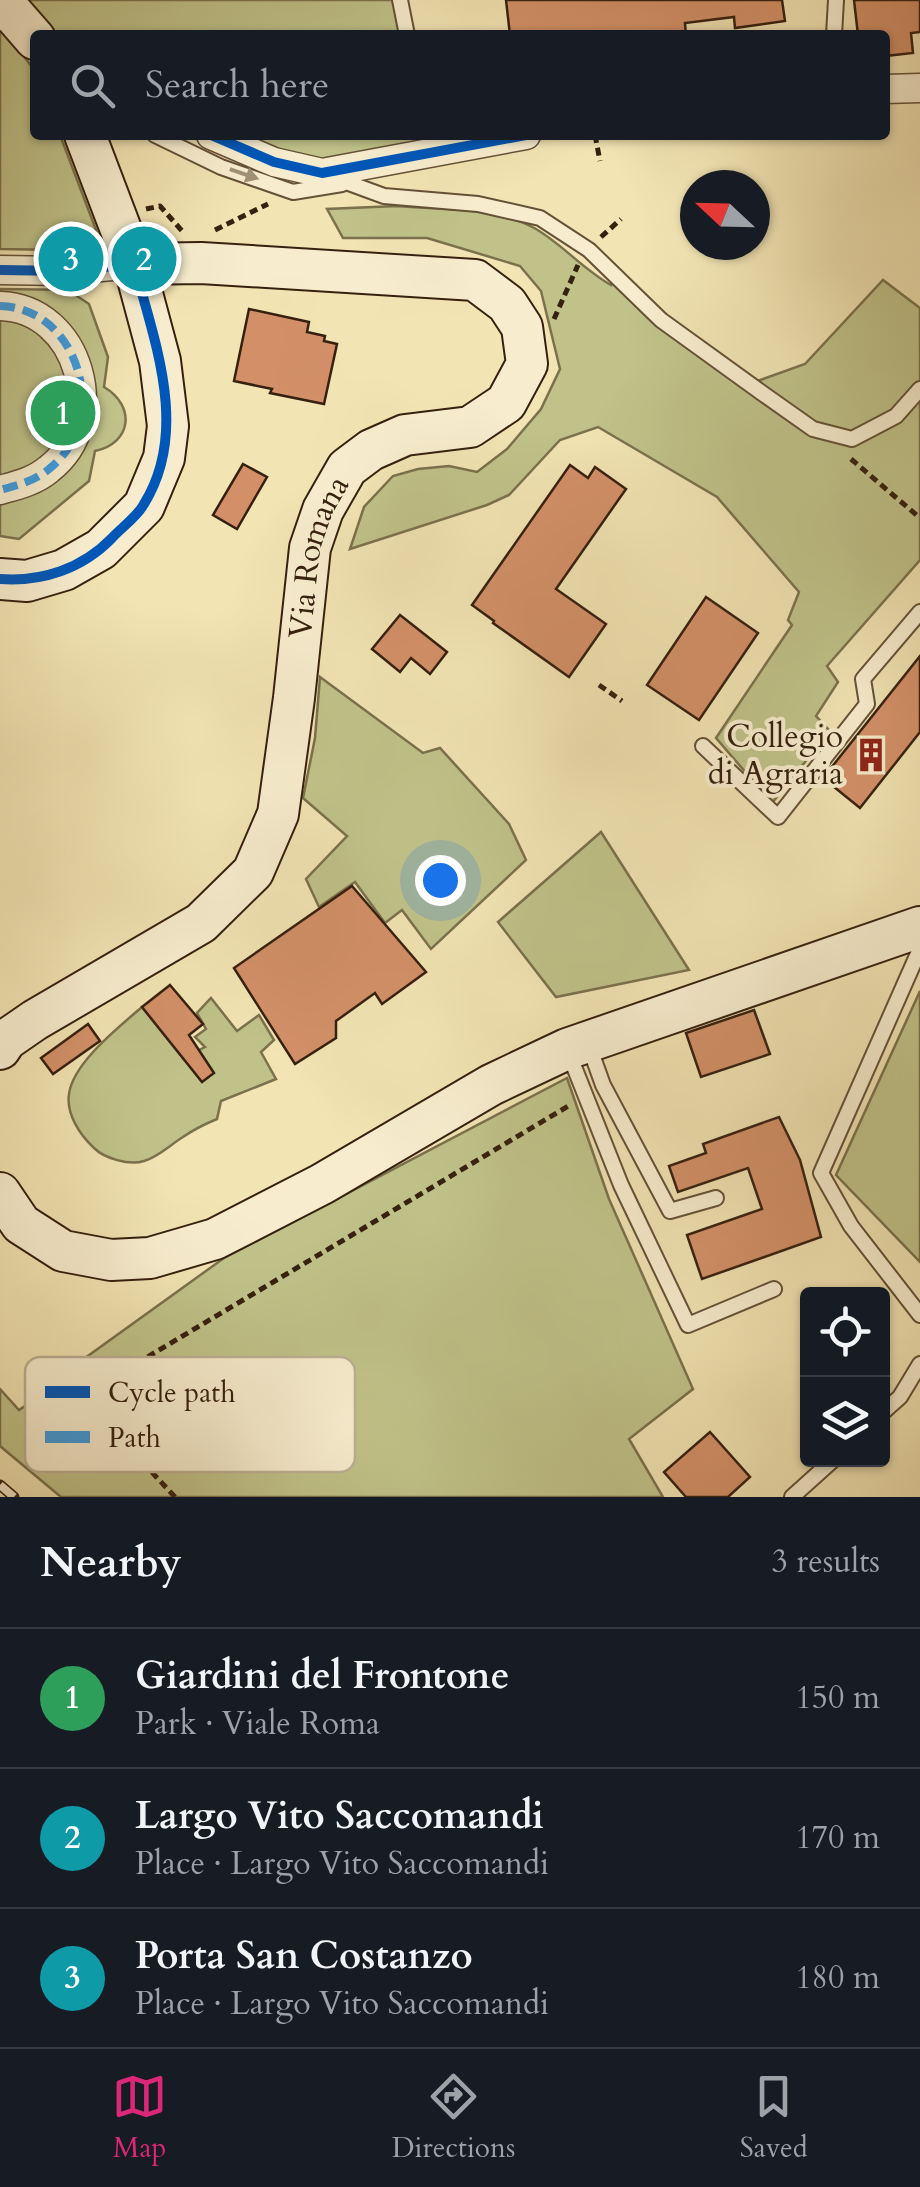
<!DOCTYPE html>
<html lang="en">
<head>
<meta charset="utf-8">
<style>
	body { margin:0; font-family:Cardo,serif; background:#242831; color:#f1f3f6 }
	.controls { position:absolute; right:30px; bottom:30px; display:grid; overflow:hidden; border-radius:10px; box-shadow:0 2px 8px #0004 }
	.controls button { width:90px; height:90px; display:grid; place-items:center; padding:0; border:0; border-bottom:2px solid #363941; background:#171b24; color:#f1f3f6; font:50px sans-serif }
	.compass { position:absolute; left:680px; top:170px; width:90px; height:90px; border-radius:50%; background:#171b24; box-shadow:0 2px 8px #0004; rotate:292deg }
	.you { position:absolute; left:440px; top:880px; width:35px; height:35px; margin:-25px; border:8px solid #fff; border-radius:50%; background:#1a73e8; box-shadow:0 0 0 15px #1a73e833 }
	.badge { display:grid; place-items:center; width:65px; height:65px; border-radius:50%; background:#db2777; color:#fff; font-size:32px; font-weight:700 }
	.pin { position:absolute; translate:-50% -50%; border:5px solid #fff; box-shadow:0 2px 10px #0006 }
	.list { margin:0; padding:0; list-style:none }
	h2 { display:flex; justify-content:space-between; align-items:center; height:130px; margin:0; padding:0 40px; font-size:42px }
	h2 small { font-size:32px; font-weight:400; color:#9ea1a6 }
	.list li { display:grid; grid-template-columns:65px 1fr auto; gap:30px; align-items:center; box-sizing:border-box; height:140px; padding:0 40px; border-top:2px solid #363941 }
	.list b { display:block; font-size:38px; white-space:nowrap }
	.list p { margin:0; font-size:32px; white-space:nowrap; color:#9ea1a6 }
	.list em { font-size:32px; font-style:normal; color:#9ea1a6 }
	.icon { flex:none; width:55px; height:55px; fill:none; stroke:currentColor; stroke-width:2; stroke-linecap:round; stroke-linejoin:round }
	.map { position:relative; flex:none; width:920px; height:1497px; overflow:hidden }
	.search { position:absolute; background:#171b24; box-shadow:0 2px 8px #0004; left:30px; right:30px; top:30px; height:110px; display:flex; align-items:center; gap:25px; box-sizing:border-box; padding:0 35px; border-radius:10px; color:#9ea1a6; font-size:38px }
	.sheet { height:550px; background:#171b24 }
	nav { display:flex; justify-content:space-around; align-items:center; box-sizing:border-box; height:140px; border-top:2px solid #363941; background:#171b24; font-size:28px; color:#9ea1a6 }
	nav a { display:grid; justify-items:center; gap:5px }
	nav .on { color:#db2777 }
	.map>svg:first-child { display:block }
	.green { fill:#c0c289; stroke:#7b714c; stroke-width:2.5 }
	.building { fill:#d39068; stroke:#36200f; stroke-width:2.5 }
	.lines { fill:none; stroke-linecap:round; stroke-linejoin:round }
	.lane-casing { stroke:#655138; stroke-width:18 }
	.street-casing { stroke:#655138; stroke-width:31 }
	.secondary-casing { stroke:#36200f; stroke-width:44 }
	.path { stroke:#36200f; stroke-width:5; stroke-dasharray:8 5; stroke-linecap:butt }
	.lane { stroke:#f7edce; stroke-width:14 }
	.street { stroke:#f7edce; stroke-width:28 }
	.secondary { stroke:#f7edce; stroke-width:40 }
	.rail-casing { stroke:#36200f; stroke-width:11 }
	.rail { stroke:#f7edce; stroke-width:8; stroke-dasharray:22; stroke-linecap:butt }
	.quiet { stroke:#3e9bde; stroke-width:8; stroke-dasharray:15 8; stroke-linecap:butt }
	.cycleway-casing { stroke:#f7edce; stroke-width:16 }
	.cycleway { stroke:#0057b8; stroke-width:10 }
	.oneway { fill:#a09178 }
	.labels { text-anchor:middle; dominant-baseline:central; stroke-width:8; stroke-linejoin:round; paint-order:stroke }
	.street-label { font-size:32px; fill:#36200f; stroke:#f7edce }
	.poi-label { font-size:32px; fill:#36200f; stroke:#f7edce; text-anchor:end }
	.key { fill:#f7edce; stroke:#bdb095; stroke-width:2.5 }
	.key-label { font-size:28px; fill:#36200f }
</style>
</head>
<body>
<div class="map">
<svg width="920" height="1497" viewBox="0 0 920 1497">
	<rect width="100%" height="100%" fill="#f2e4b3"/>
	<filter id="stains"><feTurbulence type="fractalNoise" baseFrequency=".002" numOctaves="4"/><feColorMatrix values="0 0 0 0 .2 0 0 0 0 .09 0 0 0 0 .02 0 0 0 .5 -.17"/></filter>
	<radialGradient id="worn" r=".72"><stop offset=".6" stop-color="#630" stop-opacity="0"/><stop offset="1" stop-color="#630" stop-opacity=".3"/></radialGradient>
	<!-- green -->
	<g class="green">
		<path d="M 0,0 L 400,0 L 407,35 L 35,35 Z"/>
		<path d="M 0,25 L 35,71 L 35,135 L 60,135 L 101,243 L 62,250 L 0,249 Z"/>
		<path d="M 211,135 L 425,135 L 428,154 L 322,173 Z"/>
		<path d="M 397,206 C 442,210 496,206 536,229 C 563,245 584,270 611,285 L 613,275 L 749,384 L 805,364 L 883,280 L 920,308 L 920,560 L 827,666 L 838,682 L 816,716 L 830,731 L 772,803 L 716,738 L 792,625 L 788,620 L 799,592 L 717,497 L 598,427 L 560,440 L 509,495 L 487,505 L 350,549 L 364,507 L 393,476 L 418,469 L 449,466 L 477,472 L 507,449 L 541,409 L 560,369 L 541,291 L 520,266 L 427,238 L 343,238 L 327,209 Z"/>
		<path d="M 0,289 L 76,290 L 77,296 L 89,304 L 108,357 L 104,387 C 136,406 132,443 95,451 L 89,481 L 19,539 L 0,536 Z"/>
		<path d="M 320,677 L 423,753 L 440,748 L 509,824 L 526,860 L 431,949 L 402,910 L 385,923 L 355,882 L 319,907 L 306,879 L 347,836 L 303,798 L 315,738 Z"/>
		<path d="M 601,832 L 689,970 L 556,997 L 498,922 Z"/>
		<path d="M 920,991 L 920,1262 L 836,1175 Z"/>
		<path d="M 211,998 L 237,1031 L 259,1015 L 274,1040 L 261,1052 L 276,1079 L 221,1101 L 217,1119 C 205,1124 193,1130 183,1137 C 170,1145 158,1157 144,1161 C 129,1166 104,1158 94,1148 C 80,1135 66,1114 69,1094 C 73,1063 119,1027 142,1007 L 183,1058 L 205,1047 L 195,1037 L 206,1029 L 197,1013 Z"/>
		<path d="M 567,1078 L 609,1199 L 693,1389 L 629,1439 L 663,1497 L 61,1497 L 0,1446 L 0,1389 L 19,1410 L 60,1382 L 74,1366 L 224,1258 Z"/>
	</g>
	<!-- building -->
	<g class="building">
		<path d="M 506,0 L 782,0 L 785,21 L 735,28 L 734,17 L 685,23 L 686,35 L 510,35 Z"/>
		<path d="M 854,0 L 920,0 L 920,32 L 911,33 L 913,53 L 885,56 L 885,35 L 858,35 Z"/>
		<path d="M 249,309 L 309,322 L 307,332 L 325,336 L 324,341 L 337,344 L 324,404 L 270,393 L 272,389 L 234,381 Z"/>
		<path d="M 243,464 L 267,477 L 237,529 L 213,515 Z"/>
		<path d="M 570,465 L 588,478 L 595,467 L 626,489 L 556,589 L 606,624 L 569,677 L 493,623 L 494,621 L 472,605 Z"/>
		<path d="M 706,597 L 758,633 L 699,720 L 647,685 Z"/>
		<path d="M 400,615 L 447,652 L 430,674 L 411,658 L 400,672 L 372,649 Z"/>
		<path d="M 920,656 L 920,732 L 860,808 L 823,778 Z"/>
		<path d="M 352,886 L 426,972 L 382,1004 L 375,993 L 336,1021 L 336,1038 L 295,1064 L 234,968 Z"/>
		<path d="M 170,985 L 203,1024 L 189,1035 L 214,1073 L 202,1082 L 142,1007 Z"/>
		<path d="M 754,1010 L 770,1054 L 701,1077 L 686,1033 Z"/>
		<path d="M 88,1024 L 100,1041 L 53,1074 L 41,1058 Z"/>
		<path d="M 779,1117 L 800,1160 L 821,1237 L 702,1279 L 687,1235 L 762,1209 L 748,1168 L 678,1192 L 669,1166 L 706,1153 L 703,1144 Z"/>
		<path d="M 710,1432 L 750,1477 L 728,1497 L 686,1497 L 664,1472 Z"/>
	</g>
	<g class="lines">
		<!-- lane casing -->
		<g class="lane-casing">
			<g id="lane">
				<path d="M 400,0 L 407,35"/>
				<path d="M 834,35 L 836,0"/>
				<path d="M 155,135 L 221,167 L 293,192 L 342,184"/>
				<path d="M 327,175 L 384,196 L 478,204 L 540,218 L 589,250 L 661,320 L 762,393 L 813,429 L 852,439 L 896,416 L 920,389"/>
				<path d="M 703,746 L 778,817 L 867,704 L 863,679 L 920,612"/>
				<path d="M 920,949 L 821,1173 L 851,1226 L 920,1315"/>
				<path d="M 589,1046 L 603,1085 L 670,1211 L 716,1198"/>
				<path d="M 569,1054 L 621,1185 L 688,1325 L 774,1289"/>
				<path d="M 882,1413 L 900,1397 L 920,1364"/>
				<path d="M 792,1497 L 833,1460"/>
			</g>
		</g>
		<!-- street casing -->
		<g class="street-casing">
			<g id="street">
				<path d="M 885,89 L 920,88"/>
				<path d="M 211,135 L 274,162 L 322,173 L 526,135"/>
				<path d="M 79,269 L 134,264"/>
				<path d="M 0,270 L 64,271"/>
				<path d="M 0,306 C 80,308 111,421 49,469 C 35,481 18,485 0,490"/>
			</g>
		</g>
		<!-- secondary casing -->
		<g class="secondary-casing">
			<g id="secondary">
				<path d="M 1,0 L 35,39"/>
				<path d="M 0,579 L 27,581 L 64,570 L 101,549 L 144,506 L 164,458 L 168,426 L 160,361 L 134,264 L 85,135"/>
				<path id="s1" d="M 0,1049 L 6,1040 L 35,1020 L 201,923 L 253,872 L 278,814 L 294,698 L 310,548 L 323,510 L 347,468 L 371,450 L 405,435 L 470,427 L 506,403 L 527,364 L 522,327 L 507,304 L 475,280 L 201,263 L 134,264"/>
				<path d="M 0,1193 L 21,1224 L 63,1251 L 111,1260 L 150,1258 L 215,1239 L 322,1184 L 491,1085 L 567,1049 L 920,927"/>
			</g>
		</g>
		<!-- path -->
		<g class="path">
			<path d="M 595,135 L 600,161"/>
			<path d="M 146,209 L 160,206 L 183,232"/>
			<path d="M 215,230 L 268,204"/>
			<path d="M 601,237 L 621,219"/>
			<path d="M 554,319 L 578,265"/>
			<path d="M 851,459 L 920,518"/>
			<path d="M 599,685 L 622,701"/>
			<path d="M 175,1497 L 119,1437 L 77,1399 L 570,1105"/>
		</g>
		<!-- lane -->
		<use href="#lane" class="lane"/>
		<!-- street -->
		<use href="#street" class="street"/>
		<!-- secondary -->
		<use href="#secondary" class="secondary"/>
		<!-- rail casing -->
		<g class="rail-casing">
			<path id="rail" d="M 0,1485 L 14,1497"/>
		</g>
		<!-- rail -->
		<use href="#rail" class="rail"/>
		<!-- quiet -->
		<path class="quiet" d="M 0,306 C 80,308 111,421 49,469 C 35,481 18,485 0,490"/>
		<!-- cycleway casing -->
		<g class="cycleway-casing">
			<g id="cycleway">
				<path d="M 211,135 L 274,162 L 322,173 L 526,135"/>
				<path d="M 0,270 L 64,271 L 134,264 C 154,341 190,430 144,504 C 137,517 122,527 112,538 C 82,569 42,582 0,579"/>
			</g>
		</g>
		<!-- cycleway -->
		<use href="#cycleway" class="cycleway"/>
	</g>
	<!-- one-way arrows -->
	<defs><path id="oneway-solid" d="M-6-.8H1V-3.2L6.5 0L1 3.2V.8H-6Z" transform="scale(2.5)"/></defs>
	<use class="oneway" href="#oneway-solid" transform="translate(244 174) rotate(19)"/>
	<!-- icons -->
	<defs>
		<g id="building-bare" transform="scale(2.7)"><path d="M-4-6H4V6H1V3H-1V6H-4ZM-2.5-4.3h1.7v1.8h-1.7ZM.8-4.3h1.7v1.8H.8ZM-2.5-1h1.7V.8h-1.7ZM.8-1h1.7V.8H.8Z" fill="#8f2418" stroke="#f7edce" stroke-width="2.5" paint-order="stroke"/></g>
	</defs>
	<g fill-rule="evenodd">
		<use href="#building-bare" x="871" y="755"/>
	</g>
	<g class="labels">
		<!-- street labels -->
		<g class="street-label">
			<text stroke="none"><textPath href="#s1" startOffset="635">Via Romana</textPath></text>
		</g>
		<!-- poi labels -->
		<g class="poi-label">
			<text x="843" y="737">Collegio<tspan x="843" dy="37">di Agraria</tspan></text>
		</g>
	</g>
	<!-- legend -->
	<rect x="25" y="1357" width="330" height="115" rx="15" class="key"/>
	<rect x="45" y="1386" width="45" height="12" fill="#0057b8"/>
	<rect x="45" y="1431" width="45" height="12" fill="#3e9bde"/>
	<g class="key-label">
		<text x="108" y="1402">Cycle path</text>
		<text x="108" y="1447">Path</text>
	</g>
	<rect width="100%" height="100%" filter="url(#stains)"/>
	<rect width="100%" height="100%" fill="url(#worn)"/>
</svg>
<div class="controls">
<button><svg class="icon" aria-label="locate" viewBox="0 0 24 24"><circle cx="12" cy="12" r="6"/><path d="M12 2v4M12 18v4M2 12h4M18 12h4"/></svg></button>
<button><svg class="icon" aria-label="layers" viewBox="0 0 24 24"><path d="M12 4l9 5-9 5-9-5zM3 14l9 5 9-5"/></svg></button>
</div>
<svg class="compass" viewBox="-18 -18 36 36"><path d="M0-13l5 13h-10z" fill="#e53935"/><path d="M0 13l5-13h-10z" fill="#9ea1a6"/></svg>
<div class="you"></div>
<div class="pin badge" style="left:63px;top:413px;background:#2e9e5b">1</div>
<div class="pin badge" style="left:144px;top:259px;background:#0f9aa8">2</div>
<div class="pin badge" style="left:71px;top:259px;background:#0f9aa8">3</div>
<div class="search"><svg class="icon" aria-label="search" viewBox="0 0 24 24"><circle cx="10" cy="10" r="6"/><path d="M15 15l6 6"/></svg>Search here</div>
</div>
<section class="sheet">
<h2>Nearby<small>3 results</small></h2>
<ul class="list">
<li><span class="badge" style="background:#2e9e5b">1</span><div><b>Giardini del Frontone</b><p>Park · Viale Roma</p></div><em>150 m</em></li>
<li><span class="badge" style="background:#0f9aa8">2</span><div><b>Largo Vito Saccomandi</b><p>Place · Largo Vito Saccomandi</p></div><em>170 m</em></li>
<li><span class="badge" style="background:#0f9aa8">3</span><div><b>Porta San Costanzo</b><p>Place · Largo Vito Saccomandi</p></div><em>180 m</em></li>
</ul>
</section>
<nav>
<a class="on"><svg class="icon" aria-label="map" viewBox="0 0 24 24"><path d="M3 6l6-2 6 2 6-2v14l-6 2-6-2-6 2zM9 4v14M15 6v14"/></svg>Map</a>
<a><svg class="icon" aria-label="directions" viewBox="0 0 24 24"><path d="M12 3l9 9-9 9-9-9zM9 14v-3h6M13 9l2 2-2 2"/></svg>Directions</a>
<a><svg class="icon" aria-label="saved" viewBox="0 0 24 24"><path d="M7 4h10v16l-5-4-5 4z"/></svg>Saved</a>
</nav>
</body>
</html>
